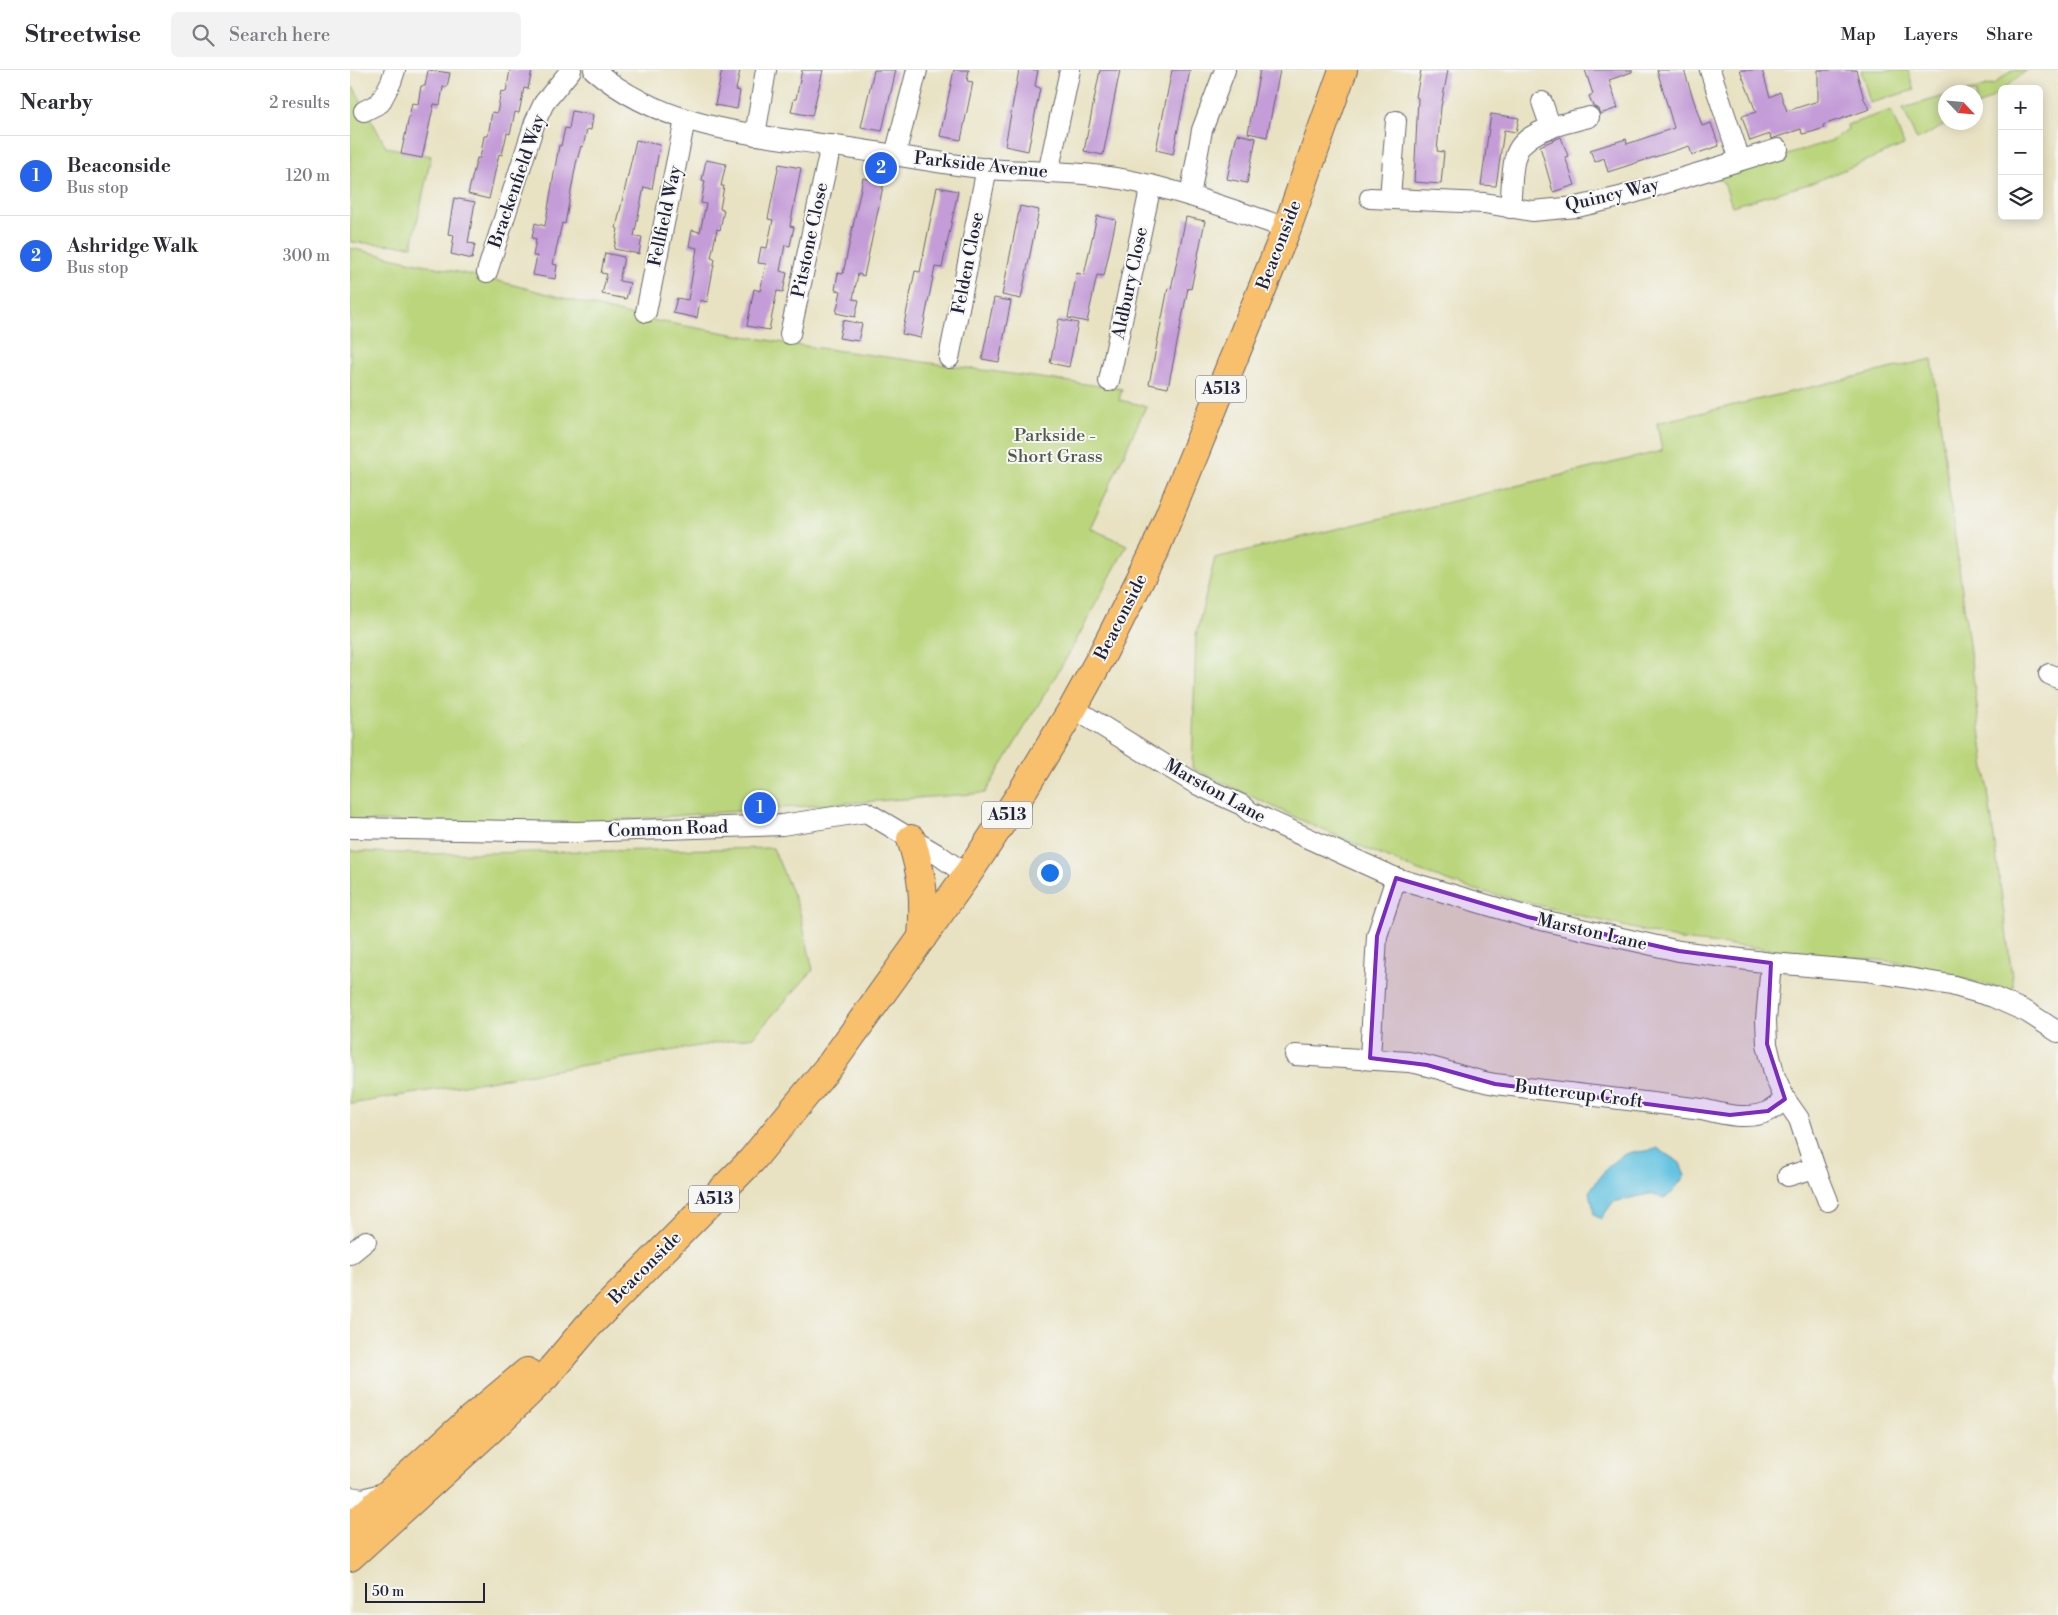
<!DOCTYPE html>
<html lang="en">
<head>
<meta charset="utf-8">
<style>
	body { margin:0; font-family:"Libre Bodoni",serif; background:#f2f2f3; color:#2b2b33 }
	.controls { position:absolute; right:15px; top:15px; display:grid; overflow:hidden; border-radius:8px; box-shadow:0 2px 12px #0003 }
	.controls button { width:45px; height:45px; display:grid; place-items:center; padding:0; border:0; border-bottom:1px solid #e1e1e2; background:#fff; color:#2b2b33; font:25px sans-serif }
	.compass { position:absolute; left:1588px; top:15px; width:45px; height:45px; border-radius:50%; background:#fff; box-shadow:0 2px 12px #0003; rotate:116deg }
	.scale { position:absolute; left:15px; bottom:12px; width:120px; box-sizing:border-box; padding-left:5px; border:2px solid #22223b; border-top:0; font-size:14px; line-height:18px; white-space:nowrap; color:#22223b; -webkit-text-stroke:4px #f6f6f2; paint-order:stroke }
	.you { position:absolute; left:699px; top:802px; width:18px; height:18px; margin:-12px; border:4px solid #fff; border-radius:50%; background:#1a73e8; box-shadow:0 0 0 8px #1a73e833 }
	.badge { display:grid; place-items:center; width:32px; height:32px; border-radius:50%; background:#2563eb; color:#fff; font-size:16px; font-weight:700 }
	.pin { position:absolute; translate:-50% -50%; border:2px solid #fff; box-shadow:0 1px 5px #0006 }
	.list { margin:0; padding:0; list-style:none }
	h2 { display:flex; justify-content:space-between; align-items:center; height:65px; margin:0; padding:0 20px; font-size:21px }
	h2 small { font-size:16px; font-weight:400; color:#7c7c81 }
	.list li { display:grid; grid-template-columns:32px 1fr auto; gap:15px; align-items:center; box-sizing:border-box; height:80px; padding:0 20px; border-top:1px solid #e1e1e2 }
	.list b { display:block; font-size:19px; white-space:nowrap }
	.list p { margin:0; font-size:16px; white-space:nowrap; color:#7c7c81 }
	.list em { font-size:16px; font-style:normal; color:#7c7c81 }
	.icon { flex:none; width:28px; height:28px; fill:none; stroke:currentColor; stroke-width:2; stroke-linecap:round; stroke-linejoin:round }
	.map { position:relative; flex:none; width:1708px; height:1545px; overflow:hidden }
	header { display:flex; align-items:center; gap:30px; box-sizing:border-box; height:70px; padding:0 25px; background:#fff; border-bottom:1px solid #e1e1e2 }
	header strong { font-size:24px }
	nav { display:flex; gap:28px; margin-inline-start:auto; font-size:18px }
	.search { width:350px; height:45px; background:#f2f2f3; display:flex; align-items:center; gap:12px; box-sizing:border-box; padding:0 18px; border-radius:8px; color:#7c7c81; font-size:19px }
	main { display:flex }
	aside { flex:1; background:#fff }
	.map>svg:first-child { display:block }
	.green { fill:#bad57b; stroke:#6e7c5b }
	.water { fill:#63c3e1; stroke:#42728e }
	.building { fill:#c49cd8 }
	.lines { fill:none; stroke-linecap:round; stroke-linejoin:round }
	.minor-casing { stroke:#67656a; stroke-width:22 }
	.highway-casing { stroke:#67656a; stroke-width:30 }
	.minor { stroke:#fff; stroke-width:20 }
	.highway { stroke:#f8bf6c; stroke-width:28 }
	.marked { fill:#7b2cbf; fill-opacity:0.2; stroke:#7b2cbf; stroke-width:4; stroke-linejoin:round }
	.labels { text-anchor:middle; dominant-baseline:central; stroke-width:4; stroke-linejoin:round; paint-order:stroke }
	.shield { fill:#f6f6f2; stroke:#626272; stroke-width:1 }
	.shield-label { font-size:16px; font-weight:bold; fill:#22223b }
	.street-label { font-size:18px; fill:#22223b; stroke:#f6f6f2 }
	.park-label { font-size:18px; fill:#50584e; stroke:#f6f6f2 }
</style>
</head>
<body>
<header>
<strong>Streetwise</strong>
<div class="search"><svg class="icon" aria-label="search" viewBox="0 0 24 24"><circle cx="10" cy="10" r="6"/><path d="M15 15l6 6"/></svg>Search here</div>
<nav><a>Map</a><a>Layers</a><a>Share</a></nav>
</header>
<main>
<aside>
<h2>Nearby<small>2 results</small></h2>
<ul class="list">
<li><span class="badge">1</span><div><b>Beaconside</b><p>Bus stop</p></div><em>120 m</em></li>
<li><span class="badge">2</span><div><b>Ashridge Walk</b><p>Bus stop</p></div><em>300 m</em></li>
</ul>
</aside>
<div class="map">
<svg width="1708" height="1545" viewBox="0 0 1708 1545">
	<rect width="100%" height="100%" fill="#f6f6f2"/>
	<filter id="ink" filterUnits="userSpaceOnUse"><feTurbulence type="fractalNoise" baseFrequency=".02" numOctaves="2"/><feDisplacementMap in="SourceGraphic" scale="10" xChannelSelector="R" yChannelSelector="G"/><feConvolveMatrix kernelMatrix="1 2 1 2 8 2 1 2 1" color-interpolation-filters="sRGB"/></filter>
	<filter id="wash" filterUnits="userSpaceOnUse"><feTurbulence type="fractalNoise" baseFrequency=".0096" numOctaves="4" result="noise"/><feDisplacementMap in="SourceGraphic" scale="20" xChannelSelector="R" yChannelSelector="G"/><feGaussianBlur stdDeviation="1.12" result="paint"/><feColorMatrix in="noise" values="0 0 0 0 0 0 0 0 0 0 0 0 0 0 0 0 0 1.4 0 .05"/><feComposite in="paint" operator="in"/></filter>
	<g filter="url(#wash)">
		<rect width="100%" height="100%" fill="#e8e2c2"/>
		<!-- green -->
		<g class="green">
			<path d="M 1511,0 L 1558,0 L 1564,20 L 1520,33 Z"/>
			<path d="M 1662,0 L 1677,0 L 1640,29 L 1626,37 L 1626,22 L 1616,22 L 1644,14 Z"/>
			<path d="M 0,17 L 4,18 L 36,77 L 81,86 L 62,176 L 0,172 Z"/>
			<path d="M 1595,26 L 1596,52 L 1598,53 L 1567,70 L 1553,38 Z"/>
			<path d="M 1541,40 L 1554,75 L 1462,113 L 1382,136 L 1374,113 L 1367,108 L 1483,70 L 1498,59 L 1497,55 Z"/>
			<path d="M 0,178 L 148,211 L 295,249 L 440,274 L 772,319 L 769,330 L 796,336 L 740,458 L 777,475 L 720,582 L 635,723 L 228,753 L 0,751 Z"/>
			<path d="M 1582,289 L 1664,922 L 1546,892 L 1330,870 L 1118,818 L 1066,800 L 966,757 L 842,698 L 846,565 L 865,488 L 1312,381 L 1307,353 Z"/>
			<path d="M 423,778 L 449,839 L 463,900 L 403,967 L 0,1034 L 0,781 L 72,784 Z"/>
		</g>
		<!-- water -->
		<path class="water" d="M 1307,1078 L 1330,1093 L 1335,1105 L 1322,1123 L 1314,1128 L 1299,1124 L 1263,1132 L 1251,1149 L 1244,1145 L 1242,1130 L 1239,1122 C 1250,1106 1263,1086 1283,1082 C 1292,1081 1298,1082 1307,1078 Z"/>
		<g id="blocks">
			<!-- building -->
			<g class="building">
				<path d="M 78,0 L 100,3 L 97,17 L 93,17 L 90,35 L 84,34 L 72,88 L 51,84 L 62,33 L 68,34 L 71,16 L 75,16 Z"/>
				<path d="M 160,0 L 182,0 L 178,19 L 174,18 L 169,43 L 165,42 L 160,64 L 157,63 L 152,85 L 149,84 L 139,129 L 118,124 L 127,88 L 130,88 L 134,66 L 138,66 L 142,42 L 147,43 L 151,21 L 156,22 Z"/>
				<path d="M 372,0 L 390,0 L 386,20 L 390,21 L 387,39 L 365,35 Z"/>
				<path d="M 452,0 L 473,0 L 462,46 L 441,42 L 444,29 L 446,29 Z"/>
				<path d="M 524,0 L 546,0 L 532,61 L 511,57 Z"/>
				<path d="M 604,0 L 619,0 L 617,11 L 623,12 L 611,70 L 590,66 Z"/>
				<path d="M 669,0 L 688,0 L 685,16 L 690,18 L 678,81 L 655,76 Z"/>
				<path d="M 750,0 L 770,0 L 753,85 L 734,81 Z"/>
				<path d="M 822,0 L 840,0 L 823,84 L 806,80 Z"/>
				<path d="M 910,0 L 930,0 L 917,67 L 898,63 Z"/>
				<path d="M 1071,0 L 1098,0 L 1091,37 L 1087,81 L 1094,82 L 1091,114 L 1064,112 L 1068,28 L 1066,27 Z"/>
				<path d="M 1235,0 L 1282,0 L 1282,2 L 1259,10 L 1268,38 L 1250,44 L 1248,39 L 1243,36 L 1239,26 L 1243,24 Z"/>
				<path d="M 1307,0 L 1334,0 L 1352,56 L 1361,53 L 1369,76 L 1342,85 L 1339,76 L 1258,102 L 1254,88 L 1245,92 L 1240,80 L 1276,69 L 1277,74 L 1324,58 Z"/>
				<path d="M 1390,0 L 1412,0 L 1420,27 L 1430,22 L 1437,41 L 1468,31 L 1468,0 L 1506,0 L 1514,29 L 1520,39 L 1473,55 L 1474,58 L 1462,62 L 1452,64 L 1451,59 L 1421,69 L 1420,64 L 1400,71 L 1392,46 L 1406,42 Z"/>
				<path d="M 222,41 L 243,45 L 241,60 L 237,59 L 233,77 L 231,76 L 226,94 L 215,154 L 212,153 L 203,194 L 207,195 L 205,209 L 183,205 L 187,186 L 183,186 L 186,169 L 182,168 L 185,153 L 195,156 L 209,75 L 211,76 L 215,58 L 219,59 Z"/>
				<path d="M 1141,44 L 1169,48 L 1166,62 L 1154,60 L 1146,116 L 1131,115 Z"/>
				<path d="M 887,64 L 906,68 L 897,113 L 877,109 Z"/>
				<path d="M 1211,67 L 1218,86 L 1215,87 L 1225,115 L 1203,122 L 1190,76 Z"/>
				<path d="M 286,70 L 310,75 L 302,119 L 294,117 L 284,166 L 292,167 L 289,184 L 264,179 L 268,159 L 266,158 Z"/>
				<path d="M 356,90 L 376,94 L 371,116 L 374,116 L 370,139 L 374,140 L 370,160 L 367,159 L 361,188 L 365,189 L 357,232 L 350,230 L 347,248 L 323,243 L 327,228 L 338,230 L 347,178 L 339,176 L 342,160 L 350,162 L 356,134 L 351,133 L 355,111 L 352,110 Z"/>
				<path d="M 429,94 L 451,98 L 440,156 L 444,157 L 440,176 L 435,175 L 430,201 L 437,203 L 433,222 L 427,221 L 419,260 L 397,256 L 404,219 L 410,221 L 416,194 L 408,193 L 411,177 L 417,178 L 423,150 L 418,149 Z"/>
				<path d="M 513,108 L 534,112 L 514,206 L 508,204 L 503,229 L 509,230 L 505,247 L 486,243 L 491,221 L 485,220 L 488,203 L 493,204 Z"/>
				<path d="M 587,117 L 608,121 L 592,198 L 585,197 L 571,268 L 552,264 L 565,201 L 570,202 Z"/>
				<path d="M 104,128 L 125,132 L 118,173 L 125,174 L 122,189 L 101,184 L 104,165 L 98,164 Z"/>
				<path d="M 670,136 L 689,140 L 671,229 L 652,225 Z"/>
				<path d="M 747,146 L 766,150 L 754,206 L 747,205 L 737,252 L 718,248 L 727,203 L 734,205 Z"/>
				<path d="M 836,147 L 855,151 L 841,219 L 838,218 L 818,318 L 799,314 L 818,218 L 821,219 Z"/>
				<path d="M 255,183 L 274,187 L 269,211 L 280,213 L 276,229 L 252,224 L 257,204 L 251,203 Z"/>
				<path d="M 644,228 L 661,231 L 649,292 L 632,289 Z"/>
				<path d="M 709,249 L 728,253 L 719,297 L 700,293 Z"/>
				<path d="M 493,250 L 512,254 L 508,271 L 489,268 Z"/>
			</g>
		</g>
	</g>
	<g filter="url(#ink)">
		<use href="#blocks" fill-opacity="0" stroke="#67656a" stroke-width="1"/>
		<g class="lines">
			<!-- minor casing -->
			<g class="minor-casing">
				<g id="minor">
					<path d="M 244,0 C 311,57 394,63 477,75 C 531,82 584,93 638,99 C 676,102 714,101 751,106 C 815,114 876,138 937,158"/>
					<path d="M 1360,0 L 1390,90"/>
					<path d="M 1192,32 L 1201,58"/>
					<path d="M 14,41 L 30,33 L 41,12 L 45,0"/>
					<path d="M 405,65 L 416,0"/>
					<path d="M 545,85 L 567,0"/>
					<path d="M 698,103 L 720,0"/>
					<path d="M 840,126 L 852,60 L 875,0"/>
					<path d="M 1020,128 L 1134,133 L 1182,141 L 1227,137 L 1270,127 L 1428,79"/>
					<path d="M 1040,128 L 1046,51"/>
					<path d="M 1160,138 C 1162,122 1161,103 1165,88 C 1172,59 1215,54 1239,47"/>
					<path d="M 137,202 L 185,52 L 194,33 L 221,0"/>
					<path d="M 296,242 L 335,50"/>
					<path d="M 440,264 L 481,75"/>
					<path d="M 599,288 L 637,98"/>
					<path d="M 759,311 L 801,115"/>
					<path d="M 1699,604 L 1708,608"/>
					<path d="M 723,638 L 846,714 L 892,735 L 900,742 L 1046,808 L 1178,847 L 1329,881 L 1421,893 L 1516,901 L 1601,915 L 1643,927 L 1677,942 L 1708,962"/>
					<path d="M 0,758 L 227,762 L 432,755 L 516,742 L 590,786 L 617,805"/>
					<path d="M 1421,893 L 1416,950 L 1417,974 L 1425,1007 L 1435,1029 L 1449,1049 L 1465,1098 L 1478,1131"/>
					<path d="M 945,985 L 1059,992 C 1089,997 1116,1009 1145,1014 L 1352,1039 C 1372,1044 1399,1051 1419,1041 C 1425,1038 1430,1033 1435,1029"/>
					<path d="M 1020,988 L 1027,866 L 1046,808"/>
					<path d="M 1438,1106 L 1465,1098"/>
					<path d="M 0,1184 L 16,1171"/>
					<path d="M 0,1427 L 13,1429 L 37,1422"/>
				</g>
			</g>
			<!-- highway casing -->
			<g class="highway-casing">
				<g id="highway">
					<path d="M 561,769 C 573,807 575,828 572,868"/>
					<path d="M 0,1458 L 122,1348 L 177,1302"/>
					<path d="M 0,1487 L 140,1360 L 195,1307 L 238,1256 L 402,1090 L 481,994 L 617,805 L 670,725 L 723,638 L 751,587 L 805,480 L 937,158 L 993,0"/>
				</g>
			</g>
			<!-- minor -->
			<use href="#minor" class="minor"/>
			<!-- highway -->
			<use href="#highway" class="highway"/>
		</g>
	</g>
	<!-- marked area -->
	<path class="marked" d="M 1046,808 L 1178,847 L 1329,881 L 1421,893 L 1417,974 L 1435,1029 L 1418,1041 L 1380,1045 L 1145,1014 L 1077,995 L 1020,988 L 1027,866 Z"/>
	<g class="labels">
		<!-- shield labels -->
		<g class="shield">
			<rect x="846" y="305.5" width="50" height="27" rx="4"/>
			<rect x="632" y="731.5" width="50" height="27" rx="4"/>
			<rect x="339" y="1115.5" width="50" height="27" rx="4"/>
		</g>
		<g class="shield-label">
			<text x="871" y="319">A513</text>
			<text x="657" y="745">A513</text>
			<text x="364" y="1129">A513</text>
		</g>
		<!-- street labels -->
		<g class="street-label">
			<text transform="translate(631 95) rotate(6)">Parkside Avenue</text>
			<text transform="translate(167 111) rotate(-71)">Brackenfield Way</text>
			<text transform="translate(1262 125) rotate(-13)">Quincy Way</text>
			<text transform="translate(315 146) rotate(-78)">Fellfield Way</text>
			<text transform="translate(460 170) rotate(-78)">Pitstone Close</text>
			<text transform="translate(929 175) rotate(-69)">Beaconside</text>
			<text transform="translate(618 193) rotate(-79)">Felden Close</text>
			<text transform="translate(780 213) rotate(-78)">Aldbury Close</text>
			<text transform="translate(771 547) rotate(-63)">Beaconside</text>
			<text transform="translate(865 721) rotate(29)">Marston Lane</text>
			<text transform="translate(318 759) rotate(-2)">Common Road</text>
			<text transform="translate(1242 862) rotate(13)">Marston Lane</text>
			<text transform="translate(1229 1024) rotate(7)">Buttercup Croft</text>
			<text transform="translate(295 1198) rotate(-45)">Beaconside</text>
		</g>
		<!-- park labels -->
		<g class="park-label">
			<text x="705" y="365">Parkside -<tspan x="705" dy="21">Short Grass</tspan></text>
		</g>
	</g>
</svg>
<div class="controls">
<button>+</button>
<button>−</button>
<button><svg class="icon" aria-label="layers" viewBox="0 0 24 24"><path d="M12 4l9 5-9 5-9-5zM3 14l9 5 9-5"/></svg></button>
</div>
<svg class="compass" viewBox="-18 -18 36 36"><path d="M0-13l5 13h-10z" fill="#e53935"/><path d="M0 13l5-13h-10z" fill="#7c7c81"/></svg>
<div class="scale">50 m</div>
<div class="you"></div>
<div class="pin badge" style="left:410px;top:738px">1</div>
<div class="pin badge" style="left:531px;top:98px">2</div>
</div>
</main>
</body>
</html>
